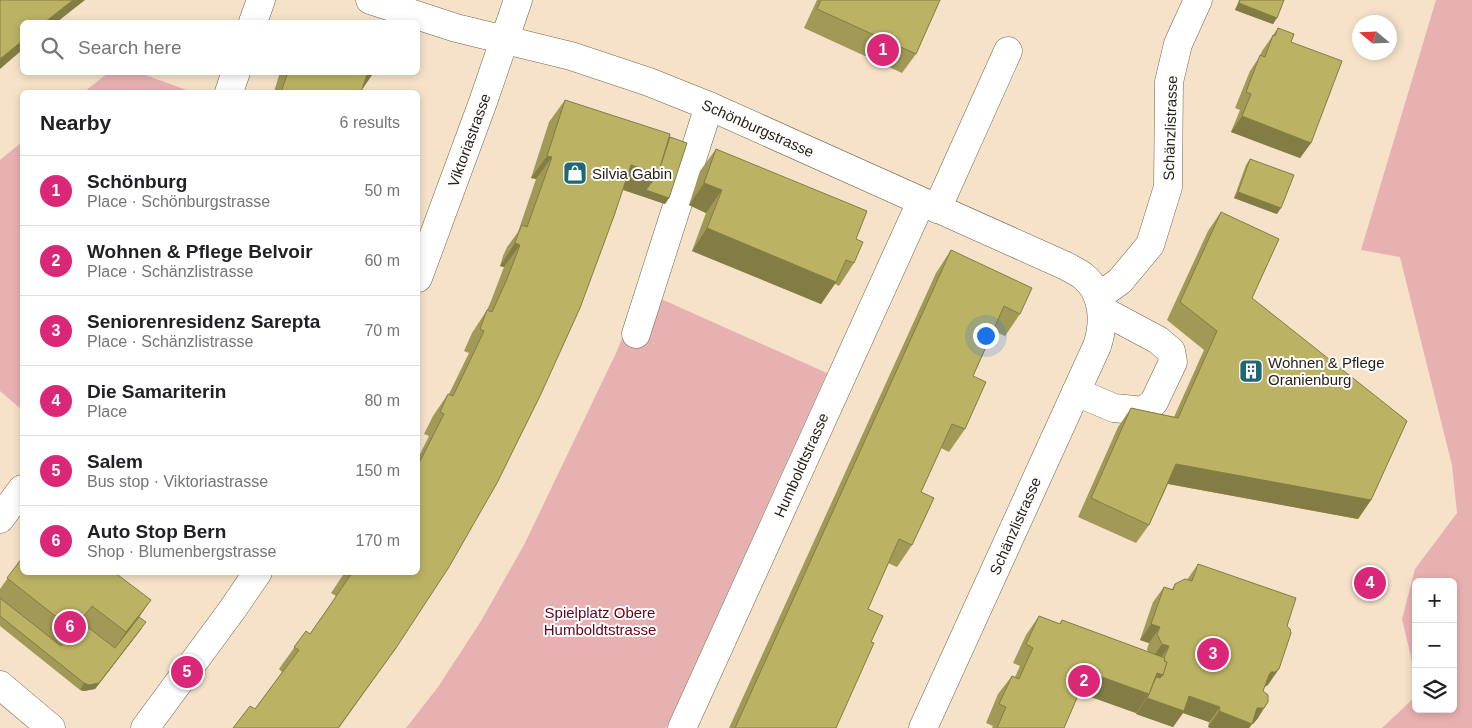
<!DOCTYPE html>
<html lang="en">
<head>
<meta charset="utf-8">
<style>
	body { margin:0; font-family:Helvetica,sans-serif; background:#f6f6f6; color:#202124 }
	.controls { position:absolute; right:15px; bottom:15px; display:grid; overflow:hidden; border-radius:8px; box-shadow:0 2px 8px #0003 }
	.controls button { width:45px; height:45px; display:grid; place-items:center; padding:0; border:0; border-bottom:1px solid #e0e0e0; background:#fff; color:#202124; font:25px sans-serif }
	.compass { position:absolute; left:1352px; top:15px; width:45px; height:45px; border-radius:50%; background:#fff; box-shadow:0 2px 8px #0003; rotate:289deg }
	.you { position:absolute; left:985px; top:335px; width:18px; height:18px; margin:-12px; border:4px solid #fff; border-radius:50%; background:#1a73e8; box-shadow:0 0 0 8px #1a73e833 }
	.badge { display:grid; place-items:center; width:32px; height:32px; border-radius:50%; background:#db2777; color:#fff; font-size:16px; font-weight:700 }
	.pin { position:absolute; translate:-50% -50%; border:2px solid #fff; box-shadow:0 1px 5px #0006 }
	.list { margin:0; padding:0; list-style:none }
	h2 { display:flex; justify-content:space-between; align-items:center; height:65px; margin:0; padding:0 20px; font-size:21px }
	h2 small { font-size:16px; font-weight:400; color:#757577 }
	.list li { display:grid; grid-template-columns:32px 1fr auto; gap:15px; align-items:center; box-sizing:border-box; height:70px; padding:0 20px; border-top:1px solid #e0e0e0 }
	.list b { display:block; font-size:19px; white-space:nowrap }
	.list p { margin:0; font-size:16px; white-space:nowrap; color:#757577 }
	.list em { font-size:16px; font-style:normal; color:#757577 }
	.icon { flex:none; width:28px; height:28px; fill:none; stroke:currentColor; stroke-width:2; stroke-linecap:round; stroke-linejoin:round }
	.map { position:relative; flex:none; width:1472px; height:728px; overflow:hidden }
	.search { position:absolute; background:#fff; box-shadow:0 2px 8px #0003; left:20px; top:20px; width:400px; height:55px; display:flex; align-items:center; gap:12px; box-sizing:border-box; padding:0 18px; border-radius:8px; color:#757577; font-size:19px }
	.panel { position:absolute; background:#fff; box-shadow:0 2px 8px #0003; left:20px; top:90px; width:400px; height:485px; border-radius:8px }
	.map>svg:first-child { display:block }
	.green { fill:#e8b1b1 }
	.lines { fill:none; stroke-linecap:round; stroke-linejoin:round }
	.minor-casing { stroke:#73624c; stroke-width:29 }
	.major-casing { stroke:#73624c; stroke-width:29 }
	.minor { stroke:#fff; stroke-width:28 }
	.major { stroke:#fff; stroke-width:28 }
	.wall { fill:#a19955 }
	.shaded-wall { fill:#837d45 }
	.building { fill:#bbb263; stroke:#837d45 }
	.labels { text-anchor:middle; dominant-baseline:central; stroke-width:4; stroke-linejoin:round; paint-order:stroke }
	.street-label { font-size:15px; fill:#292218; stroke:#fff }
	.poi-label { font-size:15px; fill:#292218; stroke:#fff; text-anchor:start }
	.park-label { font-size:15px; fill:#670018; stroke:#fff }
</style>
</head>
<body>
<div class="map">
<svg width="1472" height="728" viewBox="0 0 1472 728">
	<rect width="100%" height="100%" fill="#f5e2c8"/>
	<!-- green -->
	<g class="green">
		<path d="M 1436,0 L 1472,0 L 1472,728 L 1382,728 L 1416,696 L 1416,709 L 1453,709 L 1453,582 L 1416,582 L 1416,678 L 1402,619 L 1415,569 L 1457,513 L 1452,465 L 1400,257 L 1361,250 Z"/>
		<path d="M 108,73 L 140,73 L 192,92 L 84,92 Z"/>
		<path d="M 22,142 L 22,410 L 0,391 L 0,160 Z"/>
		<path d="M 641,290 L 827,373 L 666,728 L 406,728 L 438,687 L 481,621 L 525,543 L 617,351 Z"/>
	</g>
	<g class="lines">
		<!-- minor casing -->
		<g class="minor-casing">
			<g id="minor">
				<path d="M 370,0 L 456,28 L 571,56 L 649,82 L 709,106 L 1066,266 C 1071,269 1078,272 1083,276 C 1104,293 1105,322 1097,346 L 923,728"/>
				<path d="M 253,22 L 261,0"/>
				<path d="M 229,92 L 236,72"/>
				<path d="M 937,209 L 1008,51"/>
				<path d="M 1098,297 L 1120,281 L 1150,245 L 1168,187 L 1169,82 L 1178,44 L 1198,0"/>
				<path d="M 636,334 L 709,106"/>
				<path d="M 1076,392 L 1114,408 L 1144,411 L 1154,402 L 1173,362 L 1171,351 L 1158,340 L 1102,310"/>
				<path d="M 0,519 L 22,489"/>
				<path d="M 0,685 L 51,728"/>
				<path d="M 682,728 L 921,202"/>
			</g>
		</g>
		<!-- major casing -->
		<g class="major-casing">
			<g id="major">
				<path d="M 418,278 L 483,102 L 518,0"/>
				<path d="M 145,728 L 232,610 L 258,572"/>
			</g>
		</g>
		<!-- minor -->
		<use href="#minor" class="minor"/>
		<!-- major -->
		<use href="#major" class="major"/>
	</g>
	<!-- wall -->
	<g class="wall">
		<path d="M 817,0 L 940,0 L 916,54 L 902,73 L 804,28 Z"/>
		<path d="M 1239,0 L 1284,0 L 1273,24 L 1235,10 Z"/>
		<path d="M 1278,28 L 1291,42 L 1311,143 L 1300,158 L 1231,132 L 1240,110 L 1235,108 L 1250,71 L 1260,56 L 1262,51 Z"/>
		<path d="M 280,72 L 374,72 L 363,88 L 363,87 L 361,92 L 274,92 Z"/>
		<path d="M 565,100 L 670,137 L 669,198 L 665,204 L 623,190 L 396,648 L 339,728 L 233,728 L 255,709 L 282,672 L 279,669 L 306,631 L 310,634 L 336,596 L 331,593 L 345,572 L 418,572 L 418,458 L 429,436 L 424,434 L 433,416 L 448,394 L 449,394 L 469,353 L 464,351 L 472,333 L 487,310 L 491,301 L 504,267 L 500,266 L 503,256 L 507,247 L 518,232 L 536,179 L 531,178 L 549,122 Z"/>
		<path d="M 716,149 L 856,239 L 854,263 L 839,286 L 835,284 L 821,304 L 692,251 L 706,213 L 689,205 L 700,171 Z"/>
		<path d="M 1250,159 L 1277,214 L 1234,198 L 1246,165 Z"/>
		<path d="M 1221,212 L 1252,298 L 1371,500 L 1358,519 L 1168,484 L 1149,525 L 1136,543 L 1078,517 L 1118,427 L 1131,408 L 1174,417 L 1204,350 L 1167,320 L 1208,231 Z"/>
		<path d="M 951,250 L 1020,314 L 1005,336 L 994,331 L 973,376 L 965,429 L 949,452 L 941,448 L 921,492 L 912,545 L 897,567 L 888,563 L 868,609 L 871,642 L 836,728 L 729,728 L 936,273 Z"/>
		<path d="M 22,558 L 139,617 L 142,628 L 95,689 L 84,691 L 80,690 L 0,626 L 0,589 Z"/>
		<path d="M 1198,564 L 1268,685 L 1264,687 L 1263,691 L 1258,718 L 1253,724 L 1252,724 L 1249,728 L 1211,728 L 1208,727 L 1209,722 L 1183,713 L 1173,727 L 1136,714 L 1136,713 L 1079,693 L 1064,728 L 992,728 L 993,726 L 986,723 L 998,694 L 1012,676 L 1015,677 L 1020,666 L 1013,663 L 1026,635 L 1039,616 L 1059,624 L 1062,620 L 1148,652 L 1147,649 L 1149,643 L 1140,640 L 1153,602 L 1164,587 L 1172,589 L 1175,584 L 1187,580 Z"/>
	</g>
	<!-- shaded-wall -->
	<g class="shaded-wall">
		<path d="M 73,0 L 85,0 L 57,22 L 45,22 Z"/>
		<path d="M 1239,3 L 1277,18 L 1273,24 L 1235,10 Z"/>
		<path d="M 22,41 L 22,50 L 0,69 L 0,59 Z"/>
		<path d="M 364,72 L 374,72 L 363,88 L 355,85 Z"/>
		<path d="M 1242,116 L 1311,143 L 1300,158 L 1231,132 Z"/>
		<path d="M 547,156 L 552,157 L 536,179 L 531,178 Z"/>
		<path d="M 631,165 L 658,174 L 669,198 L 665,204 L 615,187 Z"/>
		<path d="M 704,183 L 722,190 L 706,213 L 689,205 Z"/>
		<path d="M 1238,192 L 1281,208 L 1277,214 L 1234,198 Z"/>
		<path d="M 707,228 L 836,282 L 821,304 L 692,251 Z"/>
		<path d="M 515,243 L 520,245 L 504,267 L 500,266 Z"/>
		<path d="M 1176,464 L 1371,500 L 1358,519 L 1163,483 Z"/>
		<path d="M 151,600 L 135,623 L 111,654 L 126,632 Z"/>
		<path d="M 92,606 L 76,628 L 57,652 L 73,630 Z"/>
		<path d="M 1151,624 L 1160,627 L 1149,643 L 1140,640 Z"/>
		<path d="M 142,628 L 95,689 L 84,691 L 80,690 L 84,683 Z"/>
		<path d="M 1162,644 L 1169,646 L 1158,662 L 1151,660 Z"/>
		<path d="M 1162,664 L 1163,675 L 1149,694 L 1152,680 Z"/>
		<path d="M 1279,669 L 1268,685 L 1264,687 L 1260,687 L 1271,672 Z"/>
		<path d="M 1088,672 L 1149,694 L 1136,713 L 1075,691 Z"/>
		<path d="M 1189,696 L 1220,707 L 1209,722 L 1183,713 L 1173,727 L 1136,714 L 1147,698 Z"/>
		<path d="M 1268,702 L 1258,718 L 1253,724 L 1252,724 L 1249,728 L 1211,728 L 1208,727 L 1219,711 L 1257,708 Z"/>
	</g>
	<!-- building -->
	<g class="building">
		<path d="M 0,0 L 73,0 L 45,22 L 22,22 L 22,41 L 0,59 Z"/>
		<path d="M 821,0 L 940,0 L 916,54 L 817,9 Z"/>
		<path d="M 1240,0 L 1284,0 L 1277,18 L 1239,3 Z"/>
		<path d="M 1278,28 L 1294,34 L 1291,42 L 1342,61 L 1311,143 L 1242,116 L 1251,94 L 1246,92 L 1260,55 L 1265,57 L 1273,35 L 1275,36 Z"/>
		<path d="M 288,72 L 368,72 L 361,92 L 281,92 Z"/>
		<path d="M 565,100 L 670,134 L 658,174 L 631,165 L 614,216 L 580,308 L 540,396 L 497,483 L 449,567 L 396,648 L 338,728 L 233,728 L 250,706 L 255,709 L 299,650 L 294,647 L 306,631 L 310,634 L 331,604 L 351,574 L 349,572 L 418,572 L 418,465 L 444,414 L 440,412 L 448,394 L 453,396 L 484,331 L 480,329 L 487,310 L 492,312 L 507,279 L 520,245 L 515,243 L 518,234 L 522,225 L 527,227 L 552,157 L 547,156 Z"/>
		<path d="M 670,137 L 687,143 L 669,198 L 646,190 L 658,174 Z"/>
		<path d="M 716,149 L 867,211 L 856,239 L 863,242 L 854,263 L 846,260 L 836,282 L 707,228 L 722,190 L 704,183 Z"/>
		<path d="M 1250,159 L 1294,175 L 1281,208 L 1238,192 Z"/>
		<path d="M 1221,212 L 1279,239 L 1252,298 L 1407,421 L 1371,500 L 1176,464 L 1149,525 L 1091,498 L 1131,408 L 1178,418 L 1217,331 L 1180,302 Z"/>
		<path d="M 951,250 L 1032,288 L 1020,314 L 1004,306 L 973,376 L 986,382 L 965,429 L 952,424 L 921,492 L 934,498 L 912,545 L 899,539 L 868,609 L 883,616 L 871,642 L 874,643 L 836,728 L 735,728 Z"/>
		<path d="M 22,558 L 22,572 L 114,572 L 151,600 L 126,632 L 92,606 L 73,630 L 7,578 Z"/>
		<path d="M 1198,564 L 1296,598 L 1287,626 L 1290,629 L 1291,633 L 1279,669 L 1275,672 L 1271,672 L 1269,675 L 1263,691 L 1268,695 L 1268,702 L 1264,708 L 1257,708 L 1252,724 L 1219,711 L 1220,707 L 1189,696 L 1184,711 L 1147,698 L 1149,694 L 1156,677 L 1160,678 L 1163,675 L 1167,662 L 1164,661 L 1164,658 L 1169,646 L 1162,644 L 1157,634 L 1160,627 L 1151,624 L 1164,587 L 1173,590 L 1175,584 L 1185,579 L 1192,581 Z"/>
		<path d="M 0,598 L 61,646 L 81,622 L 115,648 L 139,617 L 146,622 L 99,683 L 89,685 L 84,683 L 0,616 Z"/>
		<path d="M 1039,616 L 1060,624 L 1062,620 L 1165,658 L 1164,661 L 1167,662 L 1163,675 L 1157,673 L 1149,694 L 1088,672 L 1064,728 L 997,728 L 1006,707 L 999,704 L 1012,676 L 1019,679 L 1026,663 L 1033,648 L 1026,644 Z"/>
	</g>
	<!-- icons -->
	<defs>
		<g id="shop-square" transform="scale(1.25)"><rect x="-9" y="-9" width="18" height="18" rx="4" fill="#206776" stroke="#fff"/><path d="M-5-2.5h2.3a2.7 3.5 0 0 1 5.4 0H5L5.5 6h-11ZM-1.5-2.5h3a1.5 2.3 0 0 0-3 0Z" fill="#fff"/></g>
		<g id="building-square" transform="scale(1.25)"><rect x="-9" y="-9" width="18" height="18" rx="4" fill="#206776" stroke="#fff"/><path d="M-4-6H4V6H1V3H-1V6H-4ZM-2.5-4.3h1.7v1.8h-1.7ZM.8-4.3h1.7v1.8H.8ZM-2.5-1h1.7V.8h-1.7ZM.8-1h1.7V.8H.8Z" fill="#fff"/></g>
	</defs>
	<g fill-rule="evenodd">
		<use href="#shop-square" x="575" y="173"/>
		<use href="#building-square" x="1251" y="371"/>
	</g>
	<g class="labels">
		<!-- street labels -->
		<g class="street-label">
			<text transform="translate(758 128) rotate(24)">Schönburgstrasse</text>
			<text transform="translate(1170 128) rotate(-88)">Schänzlistrasse</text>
			<text transform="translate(469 140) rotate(-70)">Viktoriastrasse</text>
			<text transform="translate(801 465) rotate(-66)">Humboldtstrasse</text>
			<text transform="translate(1015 526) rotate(-66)">Schänzlistrasse</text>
		</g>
		<!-- poi labels -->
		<g class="poi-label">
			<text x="592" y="173">Silvia Gabin</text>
			<text x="1268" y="362">Wohnen &amp; Pflege<tspan x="1268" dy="17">Oranienburg</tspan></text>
		</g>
		<!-- park labels -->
		<g class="park-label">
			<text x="600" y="612">Spielplatz Obere<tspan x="600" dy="17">Humboldtstrasse</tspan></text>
		</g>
	</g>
</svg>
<div class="controls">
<button>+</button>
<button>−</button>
<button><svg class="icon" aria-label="layers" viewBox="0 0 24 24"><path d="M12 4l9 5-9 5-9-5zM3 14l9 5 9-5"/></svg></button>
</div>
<svg class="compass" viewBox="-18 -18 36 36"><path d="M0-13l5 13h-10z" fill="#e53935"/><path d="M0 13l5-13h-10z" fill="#757577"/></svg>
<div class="you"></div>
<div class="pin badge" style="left:883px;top:50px">1</div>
<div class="pin badge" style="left:1084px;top:681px">2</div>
<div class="pin badge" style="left:1213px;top:654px">3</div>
<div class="pin badge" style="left:1370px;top:583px">4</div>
<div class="pin badge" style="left:187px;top:672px">5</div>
<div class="pin badge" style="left:70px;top:627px">6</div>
<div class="search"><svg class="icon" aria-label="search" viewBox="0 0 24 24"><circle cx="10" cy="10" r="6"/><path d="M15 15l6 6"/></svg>Search here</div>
<section class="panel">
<h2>Nearby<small>6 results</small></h2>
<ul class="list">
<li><span class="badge">1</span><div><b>Schönburg</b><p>Place · Schönburgstrasse</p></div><em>50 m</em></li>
<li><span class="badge">2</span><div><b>Wohnen &amp; Pflege Belvoir</b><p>Place · Schänzlistrasse</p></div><em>60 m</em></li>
<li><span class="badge">3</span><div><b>Seniorenresidenz Sarepta</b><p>Place · Schänzlistrasse</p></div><em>70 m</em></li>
<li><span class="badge">4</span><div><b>Die Samariterin</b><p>Place</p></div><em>80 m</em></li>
<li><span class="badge">5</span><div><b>Salem</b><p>Bus stop · Viktoriastrasse</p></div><em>150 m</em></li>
<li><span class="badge">6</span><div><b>Auto Stop Bern</b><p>Shop · Blumenbergstrasse</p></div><em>170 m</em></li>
</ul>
</section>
</div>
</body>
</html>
